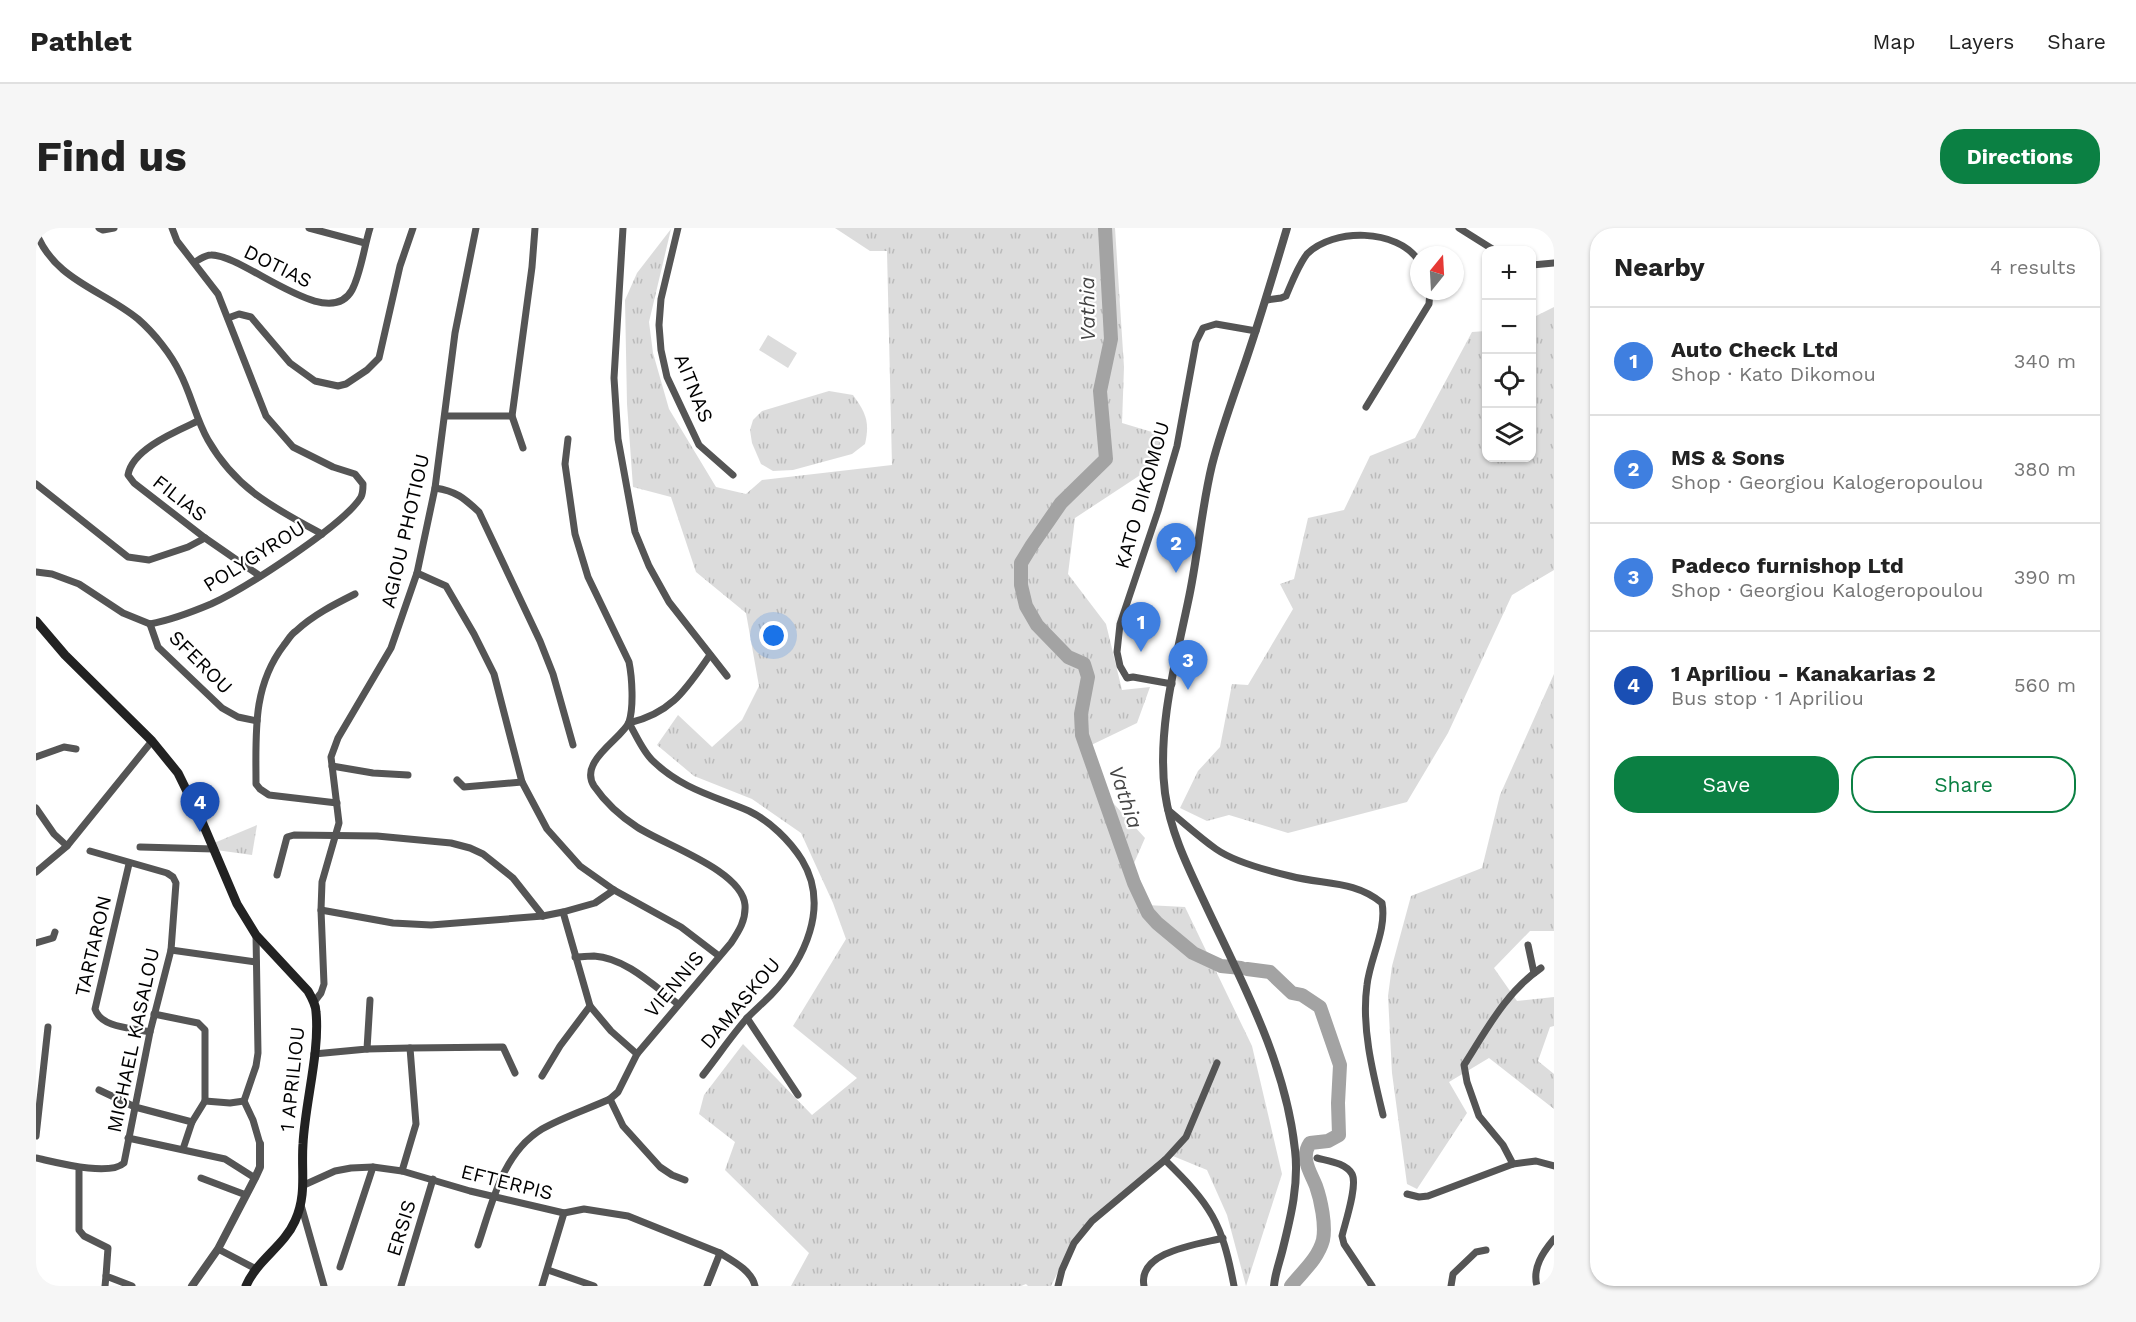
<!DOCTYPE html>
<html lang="en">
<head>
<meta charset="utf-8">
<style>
	body { margin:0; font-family:"Work Sans",sans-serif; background:#f6f6f6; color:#222 }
	.controls { position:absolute; right:18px; top:18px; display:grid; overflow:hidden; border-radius:12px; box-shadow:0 2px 4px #0004 }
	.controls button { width:54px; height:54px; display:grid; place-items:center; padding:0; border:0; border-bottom:2px solid #e0e0e0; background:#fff; color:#222; font:30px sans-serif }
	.compass { position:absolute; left:1374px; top:18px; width:54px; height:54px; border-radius:50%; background:#fff; box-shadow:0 2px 4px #0004; rotate:18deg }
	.you { position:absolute; left:738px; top:408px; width:21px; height:21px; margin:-15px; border:4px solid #fff; border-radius:50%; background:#1a73e8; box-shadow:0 0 0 9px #1a73e833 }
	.badge { display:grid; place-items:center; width:39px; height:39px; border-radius:50%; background:#0b8043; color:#fff; font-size:20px; font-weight:700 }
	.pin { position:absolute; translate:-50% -50px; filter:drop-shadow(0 2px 3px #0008) }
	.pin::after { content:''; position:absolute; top:32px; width:21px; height:18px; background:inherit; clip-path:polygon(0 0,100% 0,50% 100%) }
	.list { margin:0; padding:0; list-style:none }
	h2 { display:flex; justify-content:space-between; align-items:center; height:78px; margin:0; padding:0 24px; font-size:26px }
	h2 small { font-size:20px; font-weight:400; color:#767676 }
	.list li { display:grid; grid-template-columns:39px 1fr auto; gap:18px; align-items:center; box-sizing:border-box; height:108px; padding:0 24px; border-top:2px solid #e0e0e0 }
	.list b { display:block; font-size:22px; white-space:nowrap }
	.list p { margin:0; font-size:20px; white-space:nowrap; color:#767676 }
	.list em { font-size:20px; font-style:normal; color:#767676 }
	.actions { display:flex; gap:12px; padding:18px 24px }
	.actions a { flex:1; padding:14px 0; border:2px solid #0b8043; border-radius:24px; text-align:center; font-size:21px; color:#0b8043 }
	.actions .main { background:#0b8043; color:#fff }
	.icon { flex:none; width:33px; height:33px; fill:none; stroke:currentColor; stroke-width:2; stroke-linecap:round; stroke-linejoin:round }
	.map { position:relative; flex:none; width:1518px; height:1058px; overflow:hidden; border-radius:24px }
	header { display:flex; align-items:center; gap:36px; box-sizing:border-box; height:84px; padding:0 30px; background:#fff; border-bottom:2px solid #e0e0e0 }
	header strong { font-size:28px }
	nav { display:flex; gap:33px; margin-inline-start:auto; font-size:21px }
	.intro { display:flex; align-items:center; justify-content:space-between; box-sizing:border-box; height:144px; padding:0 36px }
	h1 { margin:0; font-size:42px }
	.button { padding:15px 27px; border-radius:24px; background:#0b8043; color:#fff; font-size:21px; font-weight:700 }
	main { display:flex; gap:36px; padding:0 36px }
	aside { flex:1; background:#fff; border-radius:24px; box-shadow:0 2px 4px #0004 }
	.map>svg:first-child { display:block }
	.grass { fill:url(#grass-tufts) }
	.pitch { fill:#dcdcdc }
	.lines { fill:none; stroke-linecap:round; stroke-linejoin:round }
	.stream { stroke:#a3a3a3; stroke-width:2 }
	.river { stroke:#a3a3a3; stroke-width:14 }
	.minor { stroke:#555; stroke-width:7 }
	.tertiary { stroke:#555; stroke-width:8 }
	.secondary { stroke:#222; stroke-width:9 }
	.labels { text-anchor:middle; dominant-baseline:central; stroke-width:4.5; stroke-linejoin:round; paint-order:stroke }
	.street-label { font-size:20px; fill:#000; stroke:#fff }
	.water-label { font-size:21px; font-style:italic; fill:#444; stroke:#fff }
</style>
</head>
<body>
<header>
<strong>Pathlet</strong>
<nav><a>Map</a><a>Layers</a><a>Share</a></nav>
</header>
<div class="intro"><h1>Find us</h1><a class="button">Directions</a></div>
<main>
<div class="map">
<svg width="1518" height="1058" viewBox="0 0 1518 1058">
	<defs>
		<pattern id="grass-tufts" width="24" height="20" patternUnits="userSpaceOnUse" patternTransform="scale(1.5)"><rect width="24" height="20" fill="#dcdcdc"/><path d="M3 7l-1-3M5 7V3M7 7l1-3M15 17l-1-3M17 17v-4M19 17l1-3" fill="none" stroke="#bbb"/></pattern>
	</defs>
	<rect width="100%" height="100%" fill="#fff"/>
	<!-- grass -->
	<g class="grass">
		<path d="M 799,0 L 1079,0 L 1088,139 L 1086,195 L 1126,207 L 1121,236 L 1039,290 L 1032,346 L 1070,396 L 1086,462 L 1114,459 L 1101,495 L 1049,520 L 1057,553 L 1109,610 L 1098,635 L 1110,677 L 1149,679 L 1216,818 L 1246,946 L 1210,1058 L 1191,987 L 1171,942 L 1132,926 L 1041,1006 L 1015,1058 L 992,1058 L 990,1056 L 985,1058 L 755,1058 L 773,1025 L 689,942 L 699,914 L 663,886 L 668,867 L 707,816 L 776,887 L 821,850 L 757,798 L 810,711 L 797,675 L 765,605 L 716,571 L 658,548 L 621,517 L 642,487 L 676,519 L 706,492 L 723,458 L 710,385 L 660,344 L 635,269 L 597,259 L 591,176 L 589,72 L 601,45 L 635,1 L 613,94 L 617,125 L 633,181 L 680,259 L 710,266 L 726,252 L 856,237 L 851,23 L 834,23 Z"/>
		<path d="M 1518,79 L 1518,342 L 1476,367 L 1412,505 L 1371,574 L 1252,605 L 1193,587 L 1171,593 L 1144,580 L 1162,543 L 1184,519 L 1196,456 L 1212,457 L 1257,381 L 1244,356 L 1258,351 L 1272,290 L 1308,282 L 1334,228 L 1379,210 L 1436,104 L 1450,103 L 1450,230 L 1496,230 L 1496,90 Z"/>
		<path d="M 793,163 L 817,167 C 830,185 834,194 829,216 L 816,226 L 757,242 L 737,243 L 725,236 L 716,215 L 714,202 L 717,192 L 726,183 Z"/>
		<path d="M 1518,446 L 1518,703 L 1494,703 L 1458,740 L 1481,773 L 1518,769 L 1518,798 L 1514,799 L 1502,833 L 1518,846 L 1518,881 L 1453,830 L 1413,854 L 1431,885 L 1381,961 L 1371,956 L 1356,845 L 1352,768 L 1356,738 L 1375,668 L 1446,640 L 1464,567 Z"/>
		<path d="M 221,597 L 216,627 L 180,622 L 178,615 Z"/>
	</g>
	<!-- pitch -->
	<path class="pitch" d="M 732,107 L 761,125 L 752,140 L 723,122 Z"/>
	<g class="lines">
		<!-- stream -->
		<path class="stream" d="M 1205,740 L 1211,741"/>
		<!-- river -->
		<g class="river">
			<path d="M 1069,0 L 1075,111 L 1064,163 L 1070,231 L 1025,275 L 996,317 L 985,335 L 985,357 L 990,378 L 1001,397 L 1032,429 L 1048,436 L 1052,449 L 1045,486 L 1046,507 L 1098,655 L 1112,685 L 1121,695 L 1157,725 L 1185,738 L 1205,740"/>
			<path d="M 1211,741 L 1234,744 L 1256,765 L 1266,767 L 1284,779 L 1304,837 L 1302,875 L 1303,907 L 1292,913 L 1274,915 C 1264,930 1274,943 1280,958 C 1285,972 1290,997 1287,1012 C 1282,1031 1266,1044 1255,1058"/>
		</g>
		<!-- minor -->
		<g class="minor">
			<path d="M 63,0 L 67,2 L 78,0"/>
			<path d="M 273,0 L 329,15"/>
			<path d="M 587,0 L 578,150 L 582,211 L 599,304 L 613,338 L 633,374 L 691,448"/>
			<path d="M 642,0 L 625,71 L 623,97 L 625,122 L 631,149 L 663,217 L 697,247"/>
			<path d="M 1423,0 L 1458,22"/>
			<path d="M 0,4 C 18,52 67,62 102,91 C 118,105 135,126 144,145 C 155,166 160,191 172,212 C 200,261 238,280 286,306"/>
			<path d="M 159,34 C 164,31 169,27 175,27 C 208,26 292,106 316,62 C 325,45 328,19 334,0"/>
			<path d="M 1496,37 L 1518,35"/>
			<path d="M 1231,72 L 1245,70 L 1250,68 C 1256,54 1262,38 1271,26 C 1297,0 1361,0 1383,33"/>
			<path d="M 192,90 L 203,86 L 215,89 L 254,135 L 279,153 L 302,158 L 310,156 L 331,142 L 343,130 L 364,38 L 377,0"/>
			<path d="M 1330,179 L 1393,76 L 1394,63"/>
			<path d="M 409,188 L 476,188 L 496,39 L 499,0"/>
			<path d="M 476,188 L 487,220"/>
			<path d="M 162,193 C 141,203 96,221 92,247 L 98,255 L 169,310 L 224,348"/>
			<path d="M 0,256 L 92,329 L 113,332 L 152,319 L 169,310"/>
			<path d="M 399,260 C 420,263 428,270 443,284 L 504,413 L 517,446 L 537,517"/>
			<path d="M 0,344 L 16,346 L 43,356 L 87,385 L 114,396"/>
			<path d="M 381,345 L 410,358 L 438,406 L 458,446 L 486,554 L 511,601 L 544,638 L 578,662 L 645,699 L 683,728"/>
			<path d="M 114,396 C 135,392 156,384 175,376 C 208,361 307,298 325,269 C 327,265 327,260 327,256 L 319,246 L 297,239 L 257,219 L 230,188 L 182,66 L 141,13 L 136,0"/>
			<path d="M 114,396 L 122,419 L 186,480 L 202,489 L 221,493"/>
			<path d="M 1136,456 L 1097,449 L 1091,450 L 1084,438 L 1081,424 L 1084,396 L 1122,283 L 1141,218 L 1160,114 L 1167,100 L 1180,96 L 1220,103"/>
			<path d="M 593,495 C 600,507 607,524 617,533 C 646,561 678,568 713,583 C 734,593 754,613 766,632 C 794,678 769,732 735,767 C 727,775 719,782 712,789 C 696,807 682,828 667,847"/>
			<path d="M 593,495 C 636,485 650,461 674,427"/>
			<path d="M 0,529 L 28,519 L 40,521"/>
			<path d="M 296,538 L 337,545 L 372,547"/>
			<path d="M 421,552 L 428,559 L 486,554"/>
			<path d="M 301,575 L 233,567 L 224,561 L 220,556 C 220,505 216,459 248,417 C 252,412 255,406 260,403 C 277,387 299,376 319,366"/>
			<path d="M 0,580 L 18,606 L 31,618"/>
			<path d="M 1132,582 C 1148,595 1163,609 1180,621 C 1197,633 1233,643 1254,648 C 1288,657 1318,652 1346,675 C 1351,702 1334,730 1331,757 C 1325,799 1337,846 1347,887"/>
			<path d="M 104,619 L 178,621"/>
			<path d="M 93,636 L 59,781 C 65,800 96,800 114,804"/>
			<path d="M 0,644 L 31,618 L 116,513"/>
			<path d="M 241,647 L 251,609 L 258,607 L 341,608 L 415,615 L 434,620 L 447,626 L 477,650 L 507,688"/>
			<path d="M 285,682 L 357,695 L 395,697 L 507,688 L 527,684 L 559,675 L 578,662"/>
			<path d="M 527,684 L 554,778 L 575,803 L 601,826"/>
			<path d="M 220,707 L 222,825 L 220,838 L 208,873 L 217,892 L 224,916"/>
			<path d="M 0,715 L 17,710 L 19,704"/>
			<path d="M 1492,717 L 1498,745"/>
			<path d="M 135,722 L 220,734"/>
			<path d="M 539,729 C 545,729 552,728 558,728 C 590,730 618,758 642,776"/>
			<path d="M 278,774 L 285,765 L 288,756 L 285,682 L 286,654 L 303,595 L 295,529 L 302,510 L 355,420 L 381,345 L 399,260 L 419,105 L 440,0"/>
			<path d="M 118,786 L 162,795 L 169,802 L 169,873 L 156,894 L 147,921"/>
			<path d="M 711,790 L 762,867"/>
			<path d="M 331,821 L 374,820"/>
			<path d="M 278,826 L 331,821 L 334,772"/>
			<path d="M 506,848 L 524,818 L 554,778"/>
			<path d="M 63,862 L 99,879 L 156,894"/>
			<path d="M 574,871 L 587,898 L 624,939 L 636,947 L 649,952"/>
			<path d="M 169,873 L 194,875 L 208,873"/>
			<path d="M 0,908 L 12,799"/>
			<path d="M 92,910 L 189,931 L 219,950"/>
			<path d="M 0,930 C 19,934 73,949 88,935 L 114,804 L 135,722 L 140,655 L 137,649 L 131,645 L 54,623"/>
			<path d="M 1281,930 C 1292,933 1310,935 1316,946 C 1322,957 1309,995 1306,1008 L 1308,1016 L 1336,1058"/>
			<path d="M 1129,932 C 1175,977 1186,994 1198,1058"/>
			<path d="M 1477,936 L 1467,917 L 1443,888 L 1431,854 L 1428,837 C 1451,801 1470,764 1505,740"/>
			<path d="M 43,940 L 43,1002 L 48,1008 L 72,1020 L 70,1048 L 96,1058"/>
			<path d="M 366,943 L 380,896 L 374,820 L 467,819 L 479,845"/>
			<path d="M 165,950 L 210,967"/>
			<path d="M 268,957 L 299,943 L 315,940 L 337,939 L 366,943 L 434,963 L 528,985 L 548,981 L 592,988 L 684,1025 C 697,1033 716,1043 719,1058"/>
			<path d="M 1371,966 L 1383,969 L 1392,968 L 1477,936 L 1500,933 L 1518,938"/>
			<path d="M 265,977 L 288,1058"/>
			<path d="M 442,1017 C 456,976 466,925 506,901 C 527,889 552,881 574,871 L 582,864 L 601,826 L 695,715 C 703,703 710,692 709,677 C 706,642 628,617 601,599 C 584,588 569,574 558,558 C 542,533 587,510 593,494 C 598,479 596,449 593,434 L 552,349 L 539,306 L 529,236 L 532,211"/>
			<path d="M 182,1021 L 220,1041"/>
			<path d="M 304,1039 L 337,939"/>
			<path d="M 512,1042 L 558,1058"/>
			<path d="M 69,1058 L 70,1048"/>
			<path d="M 365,1058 L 397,951"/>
			<path d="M 506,1058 L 528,985"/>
			<path d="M 671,1058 L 684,1025"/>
			<path d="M 1022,1058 L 1026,1042 L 1038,1015 L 1056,993 L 1129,932 L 1150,909 L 1181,835"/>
			<path d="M 1108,1058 C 1101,1023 1164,1016 1187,1010"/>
			<path d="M 1415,1058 L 1417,1046 L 1440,1024 L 1450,1022"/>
			<path d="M 1501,1058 C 1496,1040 1507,1024 1518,1011"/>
		</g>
		<!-- tertiary -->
		<g class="tertiary">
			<path d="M 156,1058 L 182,1021 L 219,950 L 224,939 L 224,916"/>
			<path d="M 1238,1058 C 1239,1045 1244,1033 1247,1020 C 1255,988 1263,955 1259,922 C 1250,837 1209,760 1173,684 C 1155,645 1135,608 1129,565 C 1121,502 1139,436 1152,374 C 1162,329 1165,282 1176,237 C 1185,202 1198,167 1210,132 C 1225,88 1238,44 1251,0"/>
		</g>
		<!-- secondary -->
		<path class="secondary" d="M 0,393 L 29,427 L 116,513 L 142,545 L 167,596 L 201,676 L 220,707 L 272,763 C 276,770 280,777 280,784 C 284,824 269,875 267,916 C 265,943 271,967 259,993 C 248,1018 221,1032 210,1058"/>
	</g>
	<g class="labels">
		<!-- street labels -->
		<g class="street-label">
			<text transform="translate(242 38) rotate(26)">DOTIAS</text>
			<text transform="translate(658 160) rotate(68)">AITNAS</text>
			<text transform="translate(1106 267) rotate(-74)">KATO DIKOMOU</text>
			<text transform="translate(144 270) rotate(38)">FILIAS</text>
			<text transform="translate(369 303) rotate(-77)">AGIOU PHOTIOU</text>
			<text transform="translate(218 328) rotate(-32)">POLYGYROU</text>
			<text transform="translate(165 434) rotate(45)">SFEROU</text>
			<text transform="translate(57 718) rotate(-77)">TARTARON</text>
			<text transform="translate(638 756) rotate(-50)">VIENNIS</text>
			<text transform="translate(704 775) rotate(-50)">DAMASKOU</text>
			<text transform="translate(97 812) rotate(-78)">MICHAEL KASALOU</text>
			<text transform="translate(256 851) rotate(-84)">1 APRILIOU</text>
			<text transform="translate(471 954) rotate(14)">EFTERPIS</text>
			<text transform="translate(365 1000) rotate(-73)">ERSIS</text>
		</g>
		<!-- water labels -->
		<g class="water-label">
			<text transform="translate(1051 81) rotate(-91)">Vathia</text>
			<text transform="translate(1090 569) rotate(71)">Vathia</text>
		</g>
	</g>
</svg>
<div class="controls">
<button>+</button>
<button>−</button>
<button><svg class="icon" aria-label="locate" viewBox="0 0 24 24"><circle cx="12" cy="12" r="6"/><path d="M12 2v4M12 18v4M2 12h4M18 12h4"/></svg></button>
<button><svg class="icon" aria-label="layers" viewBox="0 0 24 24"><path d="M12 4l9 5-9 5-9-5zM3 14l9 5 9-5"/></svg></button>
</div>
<svg class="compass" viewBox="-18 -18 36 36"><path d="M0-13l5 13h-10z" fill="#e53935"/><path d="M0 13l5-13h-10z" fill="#767676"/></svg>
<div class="you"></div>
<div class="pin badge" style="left:1105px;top:424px;background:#3f7fe0">1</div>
<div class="pin badge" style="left:1140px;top:345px;background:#3f7fe0">2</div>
<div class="pin badge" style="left:1152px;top:462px;background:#3f7fe0">3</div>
<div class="pin badge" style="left:164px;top:604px;background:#1a4fb4">4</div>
</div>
<aside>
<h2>Nearby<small>4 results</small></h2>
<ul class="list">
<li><span class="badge" style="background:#3f7fe0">1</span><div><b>Auto Check Ltd</b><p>Shop · Kato Dikomou</p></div><em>340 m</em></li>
<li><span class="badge" style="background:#3f7fe0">2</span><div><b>MS &amp; Sons</b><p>Shop · Georgiou Kalogeropoulou</p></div><em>380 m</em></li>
<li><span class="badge" style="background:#3f7fe0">3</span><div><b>Padeco furnishop Ltd</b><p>Shop · Georgiou Kalogeropoulou</p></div><em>390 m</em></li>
<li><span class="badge" style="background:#1a4fb4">4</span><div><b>1 Apriliou - Kanakarias 2</b><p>Bus stop · 1 Apriliou</p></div><em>560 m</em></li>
</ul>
<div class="actions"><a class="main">Save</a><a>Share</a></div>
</aside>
</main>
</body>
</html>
